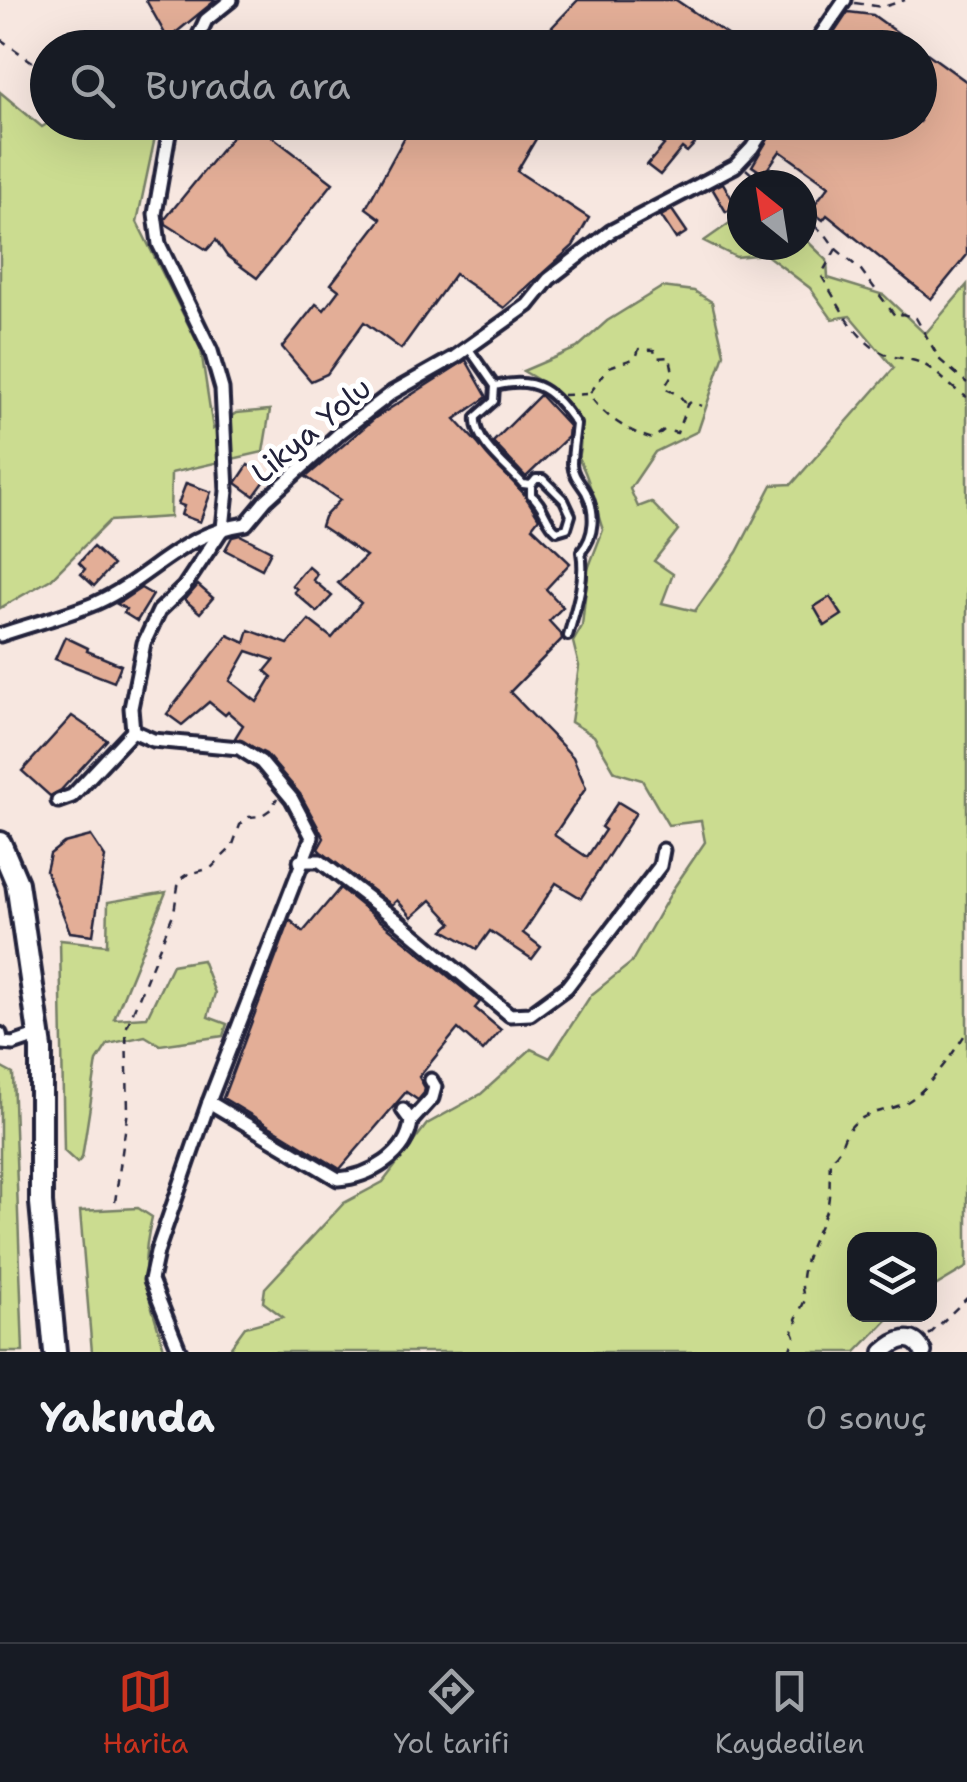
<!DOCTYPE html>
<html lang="tr">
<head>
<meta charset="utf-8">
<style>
	body { margin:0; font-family:"Shantell Sans",sans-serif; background:#20242c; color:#f1f3f6 }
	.controls { position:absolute; right:30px; bottom:30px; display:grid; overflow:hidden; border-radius:20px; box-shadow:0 10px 40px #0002 }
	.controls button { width:90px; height:90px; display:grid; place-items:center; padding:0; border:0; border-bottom:2px solid #363941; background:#171b24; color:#f1f3f6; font:50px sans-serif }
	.compass { position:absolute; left:727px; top:170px; width:90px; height:90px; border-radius:50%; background:#171b24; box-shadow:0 10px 40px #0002; rotate:330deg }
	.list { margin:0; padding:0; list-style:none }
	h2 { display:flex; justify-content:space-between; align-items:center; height:130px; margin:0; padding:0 40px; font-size:42px }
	h2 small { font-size:32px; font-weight:400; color:#9ea1a6 }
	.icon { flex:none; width:55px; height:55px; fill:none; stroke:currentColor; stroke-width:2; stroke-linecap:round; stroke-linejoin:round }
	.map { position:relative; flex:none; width:967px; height:1352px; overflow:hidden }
	.search { position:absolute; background:#171b24; box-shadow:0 10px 40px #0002; left:30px; right:30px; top:30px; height:110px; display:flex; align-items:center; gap:25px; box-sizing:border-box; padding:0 35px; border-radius:55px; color:#9ea1a6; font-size:38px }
	.sheet { height:290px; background:#171b24 }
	nav { display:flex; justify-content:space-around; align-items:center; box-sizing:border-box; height:140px; border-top:2px solid #363941; background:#171b24; font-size:28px; color:#9ea1a6 }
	nav a { display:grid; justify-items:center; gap:5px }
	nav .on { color:#c8321e }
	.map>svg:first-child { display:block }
	.green { fill:#cbdc90; stroke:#767f66; stroke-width:2.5 }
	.building { fill:#e3ae97; stroke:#22223b; stroke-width:2.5; fill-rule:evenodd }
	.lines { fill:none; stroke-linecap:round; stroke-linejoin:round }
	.lane-casing { stroke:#22223b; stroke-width:14 }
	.street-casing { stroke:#22223b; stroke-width:19 }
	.secondary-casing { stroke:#22223b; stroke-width:22 }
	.highway-casing { stroke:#22223b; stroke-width:28 }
	.path { stroke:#22223b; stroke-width:2.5; stroke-dasharray:8 8; stroke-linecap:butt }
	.lane { stroke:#fff; stroke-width:6 }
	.street { stroke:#fff; stroke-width:11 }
	.secondary { stroke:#fff; stroke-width:15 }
	.highway { stroke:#fff; stroke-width:20 }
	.labels { text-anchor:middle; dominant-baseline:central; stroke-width:10; stroke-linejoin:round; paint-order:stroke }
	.street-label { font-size:30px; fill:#22223b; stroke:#fff }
</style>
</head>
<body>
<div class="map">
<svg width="967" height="1352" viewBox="0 0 967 1352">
	<rect width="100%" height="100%" fill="#f7e7e0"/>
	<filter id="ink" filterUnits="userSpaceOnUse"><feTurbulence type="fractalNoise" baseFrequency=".01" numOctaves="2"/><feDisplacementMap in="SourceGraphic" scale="20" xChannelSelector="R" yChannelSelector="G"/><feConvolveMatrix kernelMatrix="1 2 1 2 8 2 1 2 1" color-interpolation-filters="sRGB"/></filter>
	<g filter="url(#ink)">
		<!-- green -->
		<g class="green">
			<path d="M 0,92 L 42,127 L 50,122 L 158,123 L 137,222 L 201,350 L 213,429 L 236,413 L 270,410 L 263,452 L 171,473 L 170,517 L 109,521 L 51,579 L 0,608 Z"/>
			<path d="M 742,193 L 742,245 L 802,245 L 802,236 L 827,260 L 828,278 L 884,295 L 925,334 L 967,285 L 967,1267 L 930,1289 L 930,1240 L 854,1240 L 854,1314 L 892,1315 L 856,1352 L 227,1352 L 245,1327 L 283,1317 L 263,1302 L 265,1288 L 344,1203 L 383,1182 L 427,1124 L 481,1094 L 531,1049 L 550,1058 L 591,995 L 631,963 L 675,886 L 705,842 L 701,821 L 668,825 L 642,780 L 615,772 L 594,736 L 571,722 L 579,666 L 573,642 L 582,626 L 588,569 L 603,530 C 594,505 591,480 578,458 C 590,412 560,392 523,371 L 577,348 L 607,321 L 662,287 L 694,291 L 712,302 L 724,354 L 698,431 L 655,452 L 630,489 L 638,507 L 651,502 L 678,530 L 654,561 L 673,574 L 662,603 L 695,611 L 737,552 L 772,485 L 792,484 L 894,368 L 850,316 L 832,319 L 810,288 L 765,254 L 736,257 L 704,241 L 734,220 Z"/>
			<path d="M 166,892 L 114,1019 L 147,1017 L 172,965 L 202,960 L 215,993 L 208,1017 L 227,1024 L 223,1036 L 160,1045 L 145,1036 L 108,1044 L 97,1061 L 82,1158 L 77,1163 L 64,1151 L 60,940 L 107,945 L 108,902 Z"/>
			<path d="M 0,1067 L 13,1074 L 23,1352 L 0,1352 Z"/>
			<path d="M 138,1208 L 152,1217 C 137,1280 149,1293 165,1352 L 92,1352 L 80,1211 Z"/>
		</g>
		<!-- building -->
		<g class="building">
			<path d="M 146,0 L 216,0 L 168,39 Z"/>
			<path d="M 578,0 L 676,0 L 747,48 L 532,48 Z"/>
			<path d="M 848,12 L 873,15 L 919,48 L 824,48 Z"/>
			<path d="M 920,48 L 967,82 L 967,255 L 931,299 L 827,215 L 823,220 L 810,210 L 829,186 L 780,151 L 764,174 L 752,166 L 778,122 L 920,122 Z"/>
			<path d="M 244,122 L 253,122 L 333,183 L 257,278 L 227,256 L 216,240 L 207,250 L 166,224 L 165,219 Z"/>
			<path d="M 413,122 L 442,122 L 457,132 L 482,122 L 546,122 L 517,171 L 589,218 L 573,246 L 504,308 L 455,274 L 401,349 L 364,322 L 327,374 L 311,381 L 282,347 L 316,304 L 324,310 L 339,290 L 331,284 L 381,219 L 366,208 Z"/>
			<path d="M 628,122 L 715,122 L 687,152 L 682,148 L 660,175 L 647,165 L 664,145 Z"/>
			<path d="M 723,183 L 736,206 L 726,212 L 712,188 Z"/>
			<path d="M 672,210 L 687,232 L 676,239 L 661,216 Z"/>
			<path d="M 466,360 L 487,397 L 455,419 L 524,494 L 539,518 L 532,527 L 570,563 L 546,589 L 563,607 L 549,621 L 561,634 L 562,639 L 510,692 L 573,757 L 586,788 L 554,835 L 587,857 L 605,830 L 601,827 L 618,802 L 636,813 L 581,898 L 556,883 L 523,933 L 541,947 L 532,959 L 490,931 L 477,949 L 444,930 L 452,923 L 431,900 L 412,917 L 397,900 L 392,905 L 321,852 L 318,849 L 324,838 L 300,794 L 266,754 L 235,738 L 243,725 L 228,712 L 225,715 L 209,702 L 182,725 L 167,714 L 228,635 L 245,643 L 249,630 L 288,644 L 309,620 L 332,638 L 361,603 L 338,583 L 366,556 L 321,526 L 324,517 L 340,500 L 306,477 L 375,418 ZM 247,651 L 274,660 L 265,671 L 272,677 L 257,702 L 230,681 Z"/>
			<path d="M 540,395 L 569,426 L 568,437 L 526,477 L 493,442 Z"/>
			<path d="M 248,465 L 267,478 L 254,496 L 236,483 Z"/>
			<path d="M 186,483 L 211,492 L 200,522 L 181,515 L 184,506 L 178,504 Z"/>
			<path d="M 240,535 L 271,551 L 262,569 L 225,550 L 232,537 Z"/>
			<path d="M 93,547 L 113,565 L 94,586 L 81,574 L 85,569 L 79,563 Z"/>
			<path d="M 308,566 L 317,574 L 313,580 L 332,596 L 317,612 L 294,592 L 297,589 L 292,585 Z"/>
			<path d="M 198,585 L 213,598 L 200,613 L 185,600 Z"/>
			<path d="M 141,588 L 153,595 L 137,621 L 124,613 L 126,609 L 117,604 Z"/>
			<path d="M 830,597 L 842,615 L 825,626 L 814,607 Z"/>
			<path d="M 65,637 L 88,648 L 87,651 L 121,665 L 114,682 L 55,659 Z"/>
			<path d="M 72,716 L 107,740 L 61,790 L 50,796 L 22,771 Z"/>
			<path d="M 91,836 L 105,857 L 93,935 L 70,932 L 46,871 L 50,854 L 64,843 Z"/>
			<path d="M 340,888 L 480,1002 L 475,1008 L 501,1030 L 483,1051 L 458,1029 L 419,1077 L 425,1088 L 424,1093 L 418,1100 L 406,1092 L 340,1169 L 223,1098 L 290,920 L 303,932 Z"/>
		</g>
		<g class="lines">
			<!-- lane casing -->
			<g class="lane-casing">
				<g id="lane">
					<path d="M 469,349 L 495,386 L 494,401 L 476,417 C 473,441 508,467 523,484 L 531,485 L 536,479 L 543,479 L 564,500 L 571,515 L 567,528 L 557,531 C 545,522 544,504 531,495 L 531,485"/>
					<path d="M 495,386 C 537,375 553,391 576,424 C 575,436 572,451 572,464 C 573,476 580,482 586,492 C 596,512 595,536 581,552 C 586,580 576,608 568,636"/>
				</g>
			</g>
			<!-- street casing -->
			<g class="street-casing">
				<g id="street">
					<path d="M 193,48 L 206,20 L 231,0"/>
					<path d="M 812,48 L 845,0"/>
					<path d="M 171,122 L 155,214 L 159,244 L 211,351 L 222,389 L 227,491 L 223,528 L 184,587 L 159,611 L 144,643 L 131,708 L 133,731 L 153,740 L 239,748 L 261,762 L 292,799 L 312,837 L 209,1102 L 157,1252 L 151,1280 L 180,1352"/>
					<path d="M 0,635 C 32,624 65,616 96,603 C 152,578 179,534 246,524 L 266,500 L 341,432 L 393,392 L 455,357 L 528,305 L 549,279 L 610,232 L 735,166 L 752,148 L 769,122"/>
					<path d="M 58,801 L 72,796 L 133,731"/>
					<path d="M 300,861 L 320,861 L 398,921 L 510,1015 L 530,1014 L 567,987 L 660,866 L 663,850"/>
					<path d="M 0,1034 L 2,1043 L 13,1044 L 39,1035"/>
					<path d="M 209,1102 L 338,1179 C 369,1177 408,1155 411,1121 L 403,1110"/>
					<path d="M 411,1121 L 432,1098 L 435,1087 L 431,1080"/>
				</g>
			</g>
			<!-- secondary casing -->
			<g class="secondary-casing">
				<path id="secondary" d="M 883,1352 C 896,1340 913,1331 923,1352"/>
			</g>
			<!-- highway casing -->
			<g class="highway-casing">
				<path id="highway" d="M 0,843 L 17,883 L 41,1048 L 41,1203 L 55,1352"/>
			</g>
			<!-- path -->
			<g class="path">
				<path d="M 855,3 L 883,7 L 905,0"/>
				<path d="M 0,39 L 48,73"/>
				<path d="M 746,169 L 764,185"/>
				<path d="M 802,215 L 826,235 L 836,249 L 821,275 C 838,302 854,341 885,354 C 897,359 912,358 923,364 C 941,374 950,388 967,397"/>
				<path d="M 836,249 L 861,270 L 896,317 L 902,314 L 916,318 L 940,360 L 967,383"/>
				<path d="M 590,393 L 609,367 L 636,358 L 639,349 L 654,350 L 656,358 L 670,357 L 673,373 L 664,388 L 679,395 L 687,405"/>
				<path d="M 563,395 L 589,394 C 604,417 627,431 653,439 L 664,430 L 677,433 L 687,405 L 691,402 L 702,406"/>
				<path d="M 115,1202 L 128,1110 L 126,1029 L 174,912 L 179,880 L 186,875 L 211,868 L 232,847 L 240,825 L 249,817 L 261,816 L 271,809 L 277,798"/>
				<path d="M 929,1335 L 967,1298"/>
				<path d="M 789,1352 L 795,1336 L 793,1331 L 798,1324 L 796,1319 L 805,1300 C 793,1271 818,1234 827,1208 C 831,1193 829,1174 830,1159 C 843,1151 841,1139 850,1128 C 865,1110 888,1112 907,1102 C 926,1092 956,1050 967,1031"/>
			</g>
			<!-- lane -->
			<use href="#lane" class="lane"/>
			<!-- street -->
			<use href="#street" class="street"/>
			<!-- secondary -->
			<use href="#secondary" class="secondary"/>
			<!-- highway -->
			<use href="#highway" class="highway"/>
		</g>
	</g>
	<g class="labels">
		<!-- street labels -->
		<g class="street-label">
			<text transform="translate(311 430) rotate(-40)">Likya Yolu</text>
		</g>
	</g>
</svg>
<div class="controls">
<button><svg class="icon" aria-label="layers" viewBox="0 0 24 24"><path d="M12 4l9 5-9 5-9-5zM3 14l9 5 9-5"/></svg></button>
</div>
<svg class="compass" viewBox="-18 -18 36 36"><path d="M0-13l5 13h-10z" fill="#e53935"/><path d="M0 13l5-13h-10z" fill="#9ea1a6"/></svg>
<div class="search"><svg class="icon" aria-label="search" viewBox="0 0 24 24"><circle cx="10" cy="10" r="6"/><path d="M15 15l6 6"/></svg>Burada ara</div>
</div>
<section class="sheet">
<h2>Yakında<small>0 sonuç</small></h2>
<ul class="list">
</ul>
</section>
<nav>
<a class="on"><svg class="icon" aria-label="map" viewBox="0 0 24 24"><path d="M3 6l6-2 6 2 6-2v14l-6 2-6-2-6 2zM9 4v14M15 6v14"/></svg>Harita</a>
<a><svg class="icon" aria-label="directions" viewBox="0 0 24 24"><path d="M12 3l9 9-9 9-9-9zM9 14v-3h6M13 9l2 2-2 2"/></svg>Yol tarifi</a>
<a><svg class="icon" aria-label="saved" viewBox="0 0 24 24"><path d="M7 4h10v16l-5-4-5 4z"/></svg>Kaydedilen</a>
</nav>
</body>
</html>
